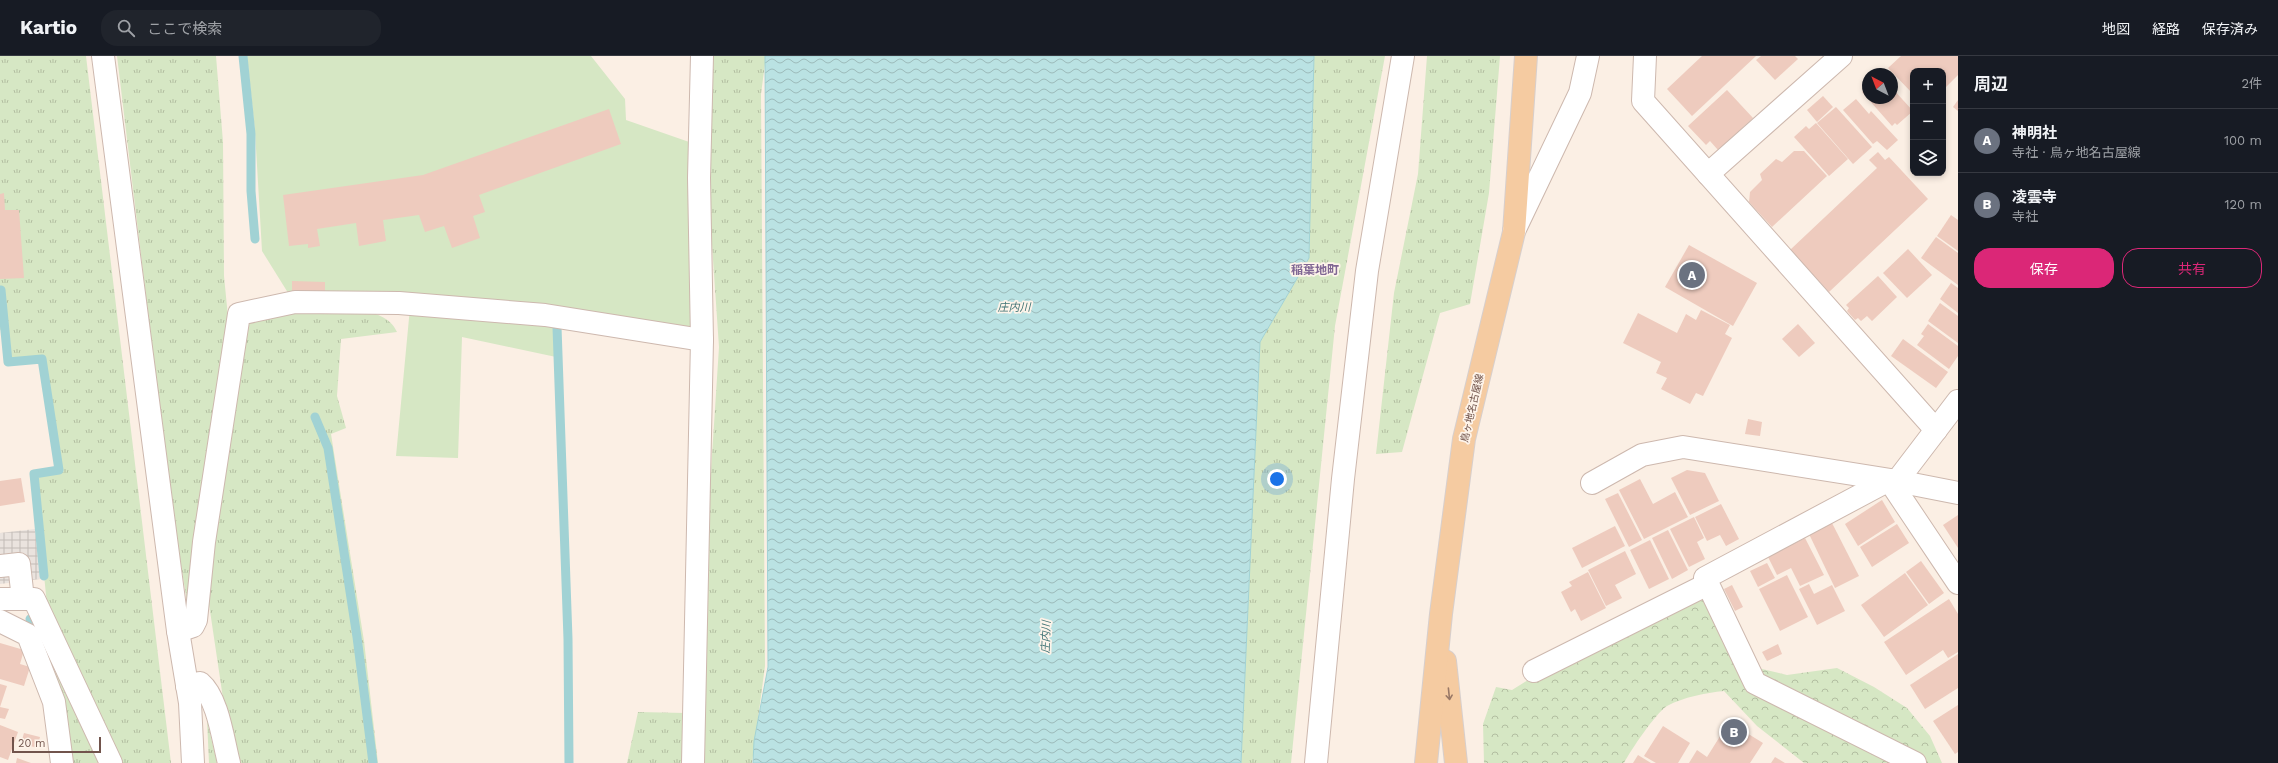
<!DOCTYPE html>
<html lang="ja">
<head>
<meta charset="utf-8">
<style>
	body { margin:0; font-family:"Work Sans","Noto Sans JP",sans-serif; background:#20242c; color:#f1f3f6 }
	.controls { position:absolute; right:12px; top:12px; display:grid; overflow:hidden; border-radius:8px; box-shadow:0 2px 6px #0003 }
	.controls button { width:36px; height:36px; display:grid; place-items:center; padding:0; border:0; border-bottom:1px solid #363941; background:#171b24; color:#f1f3f6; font:20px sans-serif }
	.compass { position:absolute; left:1862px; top:12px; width:36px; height:36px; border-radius:50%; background:#171b24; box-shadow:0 2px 6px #0003; rotate:318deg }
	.scale { position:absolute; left:12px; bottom:10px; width:89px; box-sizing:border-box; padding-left:4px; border:2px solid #71544c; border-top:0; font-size:11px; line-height:14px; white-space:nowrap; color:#71544c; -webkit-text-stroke:3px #fef4ea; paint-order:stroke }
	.you { position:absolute; left:1277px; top:423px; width:14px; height:14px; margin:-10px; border:3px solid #fff; border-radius:50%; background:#1a73e8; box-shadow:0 0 0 6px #1a73e833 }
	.badge { display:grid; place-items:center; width:26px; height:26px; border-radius:50%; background:#db2777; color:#fff; font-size:13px; font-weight:700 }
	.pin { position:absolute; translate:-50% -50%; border:2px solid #fff; box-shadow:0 1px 4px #0006 }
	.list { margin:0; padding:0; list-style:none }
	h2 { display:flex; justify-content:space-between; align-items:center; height:52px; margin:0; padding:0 16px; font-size:17px }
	h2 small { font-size:13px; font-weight:400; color:#9ea1a6 }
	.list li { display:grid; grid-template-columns:26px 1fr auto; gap:12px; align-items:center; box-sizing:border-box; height:64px; padding:0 16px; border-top:1px solid #363941 }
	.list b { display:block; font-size:15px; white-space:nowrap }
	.list p { margin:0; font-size:13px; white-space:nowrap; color:#9ea1a6 }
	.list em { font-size:13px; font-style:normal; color:#9ea1a6 }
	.actions { display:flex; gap:8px; padding:12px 16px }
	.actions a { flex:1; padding:9px 0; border:1px solid #db2777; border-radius:16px; text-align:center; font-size:14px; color:#db2777 }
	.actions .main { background:#db2777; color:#fff }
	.icon { flex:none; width:22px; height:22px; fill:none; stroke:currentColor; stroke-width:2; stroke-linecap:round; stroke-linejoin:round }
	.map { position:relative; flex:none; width:1958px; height:707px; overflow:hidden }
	header { display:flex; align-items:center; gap:24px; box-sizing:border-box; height:56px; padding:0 20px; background:#171b24; border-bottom:1px solid #363941 }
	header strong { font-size:19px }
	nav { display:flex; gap:22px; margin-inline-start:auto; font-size:14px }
	.search { width:280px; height:36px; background:#20242c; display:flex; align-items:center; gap:10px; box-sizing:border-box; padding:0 14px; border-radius:16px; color:#9ea1a6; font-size:15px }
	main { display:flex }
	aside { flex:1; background:#171b24 }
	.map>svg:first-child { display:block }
	.industrial { fill:url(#industrial-grid) }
	.grass { fill:url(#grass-tufts) }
	.forest { fill:url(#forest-crowns) }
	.pitch { fill:#d6e7c4 }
	.water { fill:url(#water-waves); stroke:#a1d2d4 }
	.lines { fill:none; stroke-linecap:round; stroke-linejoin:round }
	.stream { stroke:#a1d2d4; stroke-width:9 }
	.building { fill:#eecbbe }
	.minor-casing { stroke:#cdb8ae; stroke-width:24 }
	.major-casing { stroke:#d7cfcd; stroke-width:24 }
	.minor { stroke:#fff; stroke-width:22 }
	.major { stroke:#f5cba1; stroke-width:22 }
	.oneway { stroke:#997866 }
	.labels { text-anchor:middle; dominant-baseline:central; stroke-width:3.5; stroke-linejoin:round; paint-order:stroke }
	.street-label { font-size:10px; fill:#71544c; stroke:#fef4ea }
	.water-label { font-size:11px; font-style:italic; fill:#407476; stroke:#fef4ea }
	.quarter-label { font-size:12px; font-weight:bold; fill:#806794; stroke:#fef4ea }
</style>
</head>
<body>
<header>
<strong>Kartio</strong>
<div class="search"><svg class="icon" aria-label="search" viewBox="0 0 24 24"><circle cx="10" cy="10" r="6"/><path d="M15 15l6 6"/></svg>ここで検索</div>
<nav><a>地図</a><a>経路</a><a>保存済み</a></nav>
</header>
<main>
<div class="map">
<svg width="1958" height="707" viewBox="0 0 1958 707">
	<defs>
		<pattern id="industrial-grid" width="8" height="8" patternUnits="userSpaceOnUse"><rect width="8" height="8" fill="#eae3de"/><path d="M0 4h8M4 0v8" fill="none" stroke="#c2bbb6"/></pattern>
		<pattern id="grass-tufts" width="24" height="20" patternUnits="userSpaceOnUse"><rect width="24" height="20" fill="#d6e7c4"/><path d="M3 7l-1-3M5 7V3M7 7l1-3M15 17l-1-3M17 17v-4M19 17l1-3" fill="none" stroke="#b2bea1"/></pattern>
		<pattern id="forest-crowns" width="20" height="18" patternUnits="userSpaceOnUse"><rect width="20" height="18" fill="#d6e7c4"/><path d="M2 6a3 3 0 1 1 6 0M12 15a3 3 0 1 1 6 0" fill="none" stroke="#b2bea1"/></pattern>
		<pattern id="water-waves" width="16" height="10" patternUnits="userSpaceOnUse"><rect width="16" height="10" fill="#bae2e3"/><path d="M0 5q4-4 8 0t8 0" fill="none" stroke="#9cbaba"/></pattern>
	</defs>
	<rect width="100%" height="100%" fill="#fbefe4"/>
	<!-- industrial -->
	<path class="industrial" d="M 35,473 L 40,523 L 0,528 L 0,477 Z"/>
	<!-- grass -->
	<g class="grass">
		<path d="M 0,0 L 86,0 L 171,707 L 120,707 L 47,549 L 34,418 L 59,414 L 42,303 L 8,306 L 4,273 L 0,274 Z"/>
		<path d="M 117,0 L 216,0 L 223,86 L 224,220 L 228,261 L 188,551 L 172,456 Z"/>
		<path d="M 707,0 L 766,0 L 761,38 L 765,610 L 752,707 L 700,707 L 706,492 L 719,291 L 709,145 Z"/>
		<path d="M 1314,0 L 1385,0 L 1335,270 L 1291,707 L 1241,707 L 1260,286 L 1309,202 Z"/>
		<path d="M 1427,0 L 1500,0 L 1489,137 L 1470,248 L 1440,257 L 1402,396 L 1376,398 L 1394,237 L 1418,118 Z"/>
		<path d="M 357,252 C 373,257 390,260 397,276 L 341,283 L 337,340 L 346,372 L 331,378 L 364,585 L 378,707 L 239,707 L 224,649 L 206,528 L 249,267 L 295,253 Z"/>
		<path d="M 30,563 L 99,707 L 70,707 L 62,647 Z"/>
		<path d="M 638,656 L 686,657 L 686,707 L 627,707 Z"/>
		<path d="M 207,664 L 217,707 L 209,707 Z"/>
	</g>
	<!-- forest -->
	<path class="forest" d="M 1697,543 L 1707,545 L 1737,607 L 1787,619 L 1837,612 L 1874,631 L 1907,652 L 1930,680 L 1942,707 L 1804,707 L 1757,670 L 1724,635 C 1705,637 1684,641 1667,650 C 1655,658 1631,694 1624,707 L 1484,707 L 1483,668 L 1496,631 L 1512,634 L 1533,621 Z"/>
	<!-- pitch -->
	<path class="pitch" d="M 247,0 L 591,0 L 625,43 L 626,64 L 692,87 L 694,269 L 686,275 L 552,251 L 556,301 L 462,281 L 458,402 L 396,400 L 411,241 L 290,240 L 262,195 L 255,75 Z"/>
	<!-- water -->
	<path class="water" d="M 765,0 L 1314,0 L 1309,202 L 1260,286 L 1241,707 L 753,707 L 754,685 L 768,611 Z"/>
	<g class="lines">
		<!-- stream -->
		<g class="stream">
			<path d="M 243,0 L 251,78 L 251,135 L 255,183"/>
			<path d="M 1,234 L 8,306 L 42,303 L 59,414 L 34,418 L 44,520"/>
			<path d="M 557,271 L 568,583 L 569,707"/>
			<path d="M 315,361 L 328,392 L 357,581 L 373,707"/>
			<path d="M 30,563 L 37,581"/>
		</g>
	</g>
	<!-- building -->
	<g class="building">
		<path d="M 1702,0 L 1756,0 L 1692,60 L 1667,33 Z"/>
		<path d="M 1761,0 L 1795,0 L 1798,3 L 1775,24 L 1756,4 Z"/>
		<path d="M 1901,0 L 1958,0 L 1958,19 L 1943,34 L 1943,15 L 1913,15 L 1913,38 L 1888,12 Z"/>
		<path d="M 1868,24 L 1868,42 L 1892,42 L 1892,32 L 1913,55 L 1897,69 L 1895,67 L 1892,70 L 1862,36 L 1865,33 L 1862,30 Z"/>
		<path d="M 1727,34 L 1753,62 L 1718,94 L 1710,85 L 1706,89 L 1688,70 Z"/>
		<path d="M 1823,40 L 1833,51 L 1817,66 L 1807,54 Z"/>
		<path d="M 1856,43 L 1869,58 L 1871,55 L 1898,84 L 1887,94 L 1877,85 L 1873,88 L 1843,54 Z"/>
		<path d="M 1958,44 L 1958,55 L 1953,51 Z"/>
		<path d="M 1836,51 L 1872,91 L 1853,108 L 1817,67 Z"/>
		<path d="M 609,53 L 621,88 L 479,139 L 485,156 L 473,160 L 480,182 L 452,192 L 444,170 L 425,176 L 419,159 L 383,164 L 386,185 L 359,190 L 356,167 L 317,173 L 320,190 L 308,192 L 308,188 L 289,190 L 283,139 L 423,119 Z"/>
		<path d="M 1816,67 L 1848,103 L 1829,120 L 1794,81 L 1806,70 L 1809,73 Z"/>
		<path d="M 1794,95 L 1804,95 L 1827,120 L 1772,171 L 1749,146 L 1750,136 L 1762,124 L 1760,118 L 1776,103 L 1782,106 Z"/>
		<path d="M 1878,96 L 1885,104 L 1889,101 L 1928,143 L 1829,236 L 1790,194 L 1877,112 L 1869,104 Z"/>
		<path d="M 4,137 L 5,154 L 19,154 L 24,222 L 0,223 L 0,138 Z"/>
		<path d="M 1951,159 L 1958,164 L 1958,195 L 1937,180 Z"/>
		<path d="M 1936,181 L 1958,197 L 1958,229 L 1921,202 Z"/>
		<path d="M 1689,189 L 1757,227 L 1733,270 L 1665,231 Z"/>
		<path d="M 1908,193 L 1932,219 L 1907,242 L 1883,217 Z"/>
		<path d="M 1878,220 L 1897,241 L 1872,265 L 1867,260 L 1861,265 L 1858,262 L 1855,264 L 1847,255 L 1849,252 L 1846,249 Z"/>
		<path d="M 292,225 L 325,226 L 325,237 L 292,236 Z"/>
		<path d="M 1951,227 L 1958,232 L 1958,257 L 1940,243 Z"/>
		<path d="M 1940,247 L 1958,260 L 1958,287 L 1928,265 Z"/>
		<path d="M 1701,254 L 1730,269 L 1725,278 L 1732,282 L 1703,340 L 1696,337 L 1690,348 L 1661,333 L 1667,322 L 1656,317 L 1661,306 L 1623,287 L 1638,257 L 1677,277 L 1686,258 L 1696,264 Z"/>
		<path d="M 1798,268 L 1815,287 L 1799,301 L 1782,283 Z"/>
		<path d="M 1928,268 L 1958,290 L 1958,300 L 1949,313 L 1917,289 L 1924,280 L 1921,278 Z"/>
		<path d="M 1903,283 L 1948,316 L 1936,332 L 1891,300 Z"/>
		<path d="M 1748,363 L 1762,366 L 1760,380 L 1745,378 Z"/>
		<path d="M 1687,414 L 1705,417 L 1719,445 L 1690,459 L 1671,422 Z"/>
		<path d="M 21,422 L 25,446 L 0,450 L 0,425 Z"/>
		<path d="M 1640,423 L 1653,448 L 1675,436 L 1688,461 L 1644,483 L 1619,434 Z"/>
		<path d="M 1618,437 L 1642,484 L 1629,491 L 1605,443 Z"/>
		<path d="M 1882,444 L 1895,466 L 1858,490 L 1845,468 Z"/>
		<path d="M 1721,448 L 1739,483 L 1726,490 L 1720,479 L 1707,485 L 1695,461 Z"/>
		<path d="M 1958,459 L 1958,492 L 1943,469 Z"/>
		<path d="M 1694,461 L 1704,482 L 1697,486 L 1705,503 L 1689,511 L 1670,473 Z"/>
		<path d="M 1832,467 L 1859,520 L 1835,532 L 1809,478 Z"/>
		<path d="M 1897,468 L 1909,487 L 1872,511 L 1860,491 Z"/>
		<path d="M 1615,470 L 1625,490 L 1582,512 L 1572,492 Z"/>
		<path d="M 1668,474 L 1688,514 L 1672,523 L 1652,482 Z"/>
		<path d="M 1805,482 L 1824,519 L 1800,530 L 1791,512 L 1777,519 L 1768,501 Z"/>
		<path d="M 1650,484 L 1669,523 L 1649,533 L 1630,494 Z"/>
		<path d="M 1625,495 L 1636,518 L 1615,529 L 1622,542 L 1606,550 L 1588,514 Z"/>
		<path d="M 1921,505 L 1944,537 L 1929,548 L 1906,516 Z"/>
		<path d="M 1767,507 L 1775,522 L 1758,531 L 1750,515 Z"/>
		<path d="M 1588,516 L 1606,552 L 1581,565 L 1575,553 L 1571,556 L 1561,536 L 1572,530 L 1569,526 Z"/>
		<path d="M 1905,517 L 1928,549 L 1884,581 L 1861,549 Z"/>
		<path d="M 1787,519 L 1808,561 L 1780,575 L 1759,533 Z"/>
		<path d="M 1809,528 L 1814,538 L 1832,529 L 1845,555 L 1817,569 L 1799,533 Z"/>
		<path d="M 1732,529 L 1743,551 L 1735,555 L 1724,533 Z"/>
		<path d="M 1949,543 L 1958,558 L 1958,596 L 1948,602 L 1943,594 L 1906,619 L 1884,586 Z"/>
		<path d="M 0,587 L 24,594 L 20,608 L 30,611 L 24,630 L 0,623 Z"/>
		<path d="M 1778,588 L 1782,598 L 1767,605 L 1762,596 Z"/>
		<path d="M 1958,598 L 1958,632 L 1925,653 L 1910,629 Z"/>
		<path d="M 0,628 L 7,630 L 0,651 Z"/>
		<path d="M 1958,649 L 1958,696 L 1955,698 L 1933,665 Z"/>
		<path d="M 0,651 L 9,653 L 5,663 L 0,662 Z"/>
		<path d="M 1729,666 L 1763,687 L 1750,707 L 1689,707 L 1697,694 L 1707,701 Z"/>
		<path d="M 0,669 L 18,676 L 8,704 L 0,701 Z"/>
		<path d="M 1663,670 L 1690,687 L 1678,707 L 1656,707 L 1644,700 Z"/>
		<path d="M 24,677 L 40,681 L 37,692 L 21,687 Z"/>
		<path d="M 1638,699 L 1651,707 L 1633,707 Z"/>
		<path d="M 1775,701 L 1785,707 L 1771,707 Z"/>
		<path d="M 17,702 L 31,707 L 16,707 Z"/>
	</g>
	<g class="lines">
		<!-- minor casing -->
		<g class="minor-casing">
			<g id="minor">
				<path d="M 103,0 L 178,575 L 190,647 L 193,707"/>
				<path d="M 1645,0 L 1643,45 L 1936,374"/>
				<path d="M 1708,118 L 1841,0"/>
				<path d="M 1514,175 L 1580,37 L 1588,0"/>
				<path d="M 1897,425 L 1958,345"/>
				<path d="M 1592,427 L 1642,399 L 1683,391 L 1897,425 L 1958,437"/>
				<path d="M 0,510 L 19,508 L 23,543"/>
				<path d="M 0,543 L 34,543 L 111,707"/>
				<path d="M 0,565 L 28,579 L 54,646 L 62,707"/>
				<path d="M 178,575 L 193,570 L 196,564 L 204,486 L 239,258 L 295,246 L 399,247 L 545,259 L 702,284"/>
				<path d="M 1534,615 L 1708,528"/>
				<path d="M 187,630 L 200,627 C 218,642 223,684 229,707"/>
				<path d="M 693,707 L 702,284 L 699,122 L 702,0"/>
				<path d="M 1316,707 L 1343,423 L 1367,215 L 1403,0"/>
				<path d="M 1915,707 L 1755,627 L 1705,522 L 1889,424 L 1958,527"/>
			</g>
		</g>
		<!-- major casing -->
		<g class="major-casing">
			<g id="major">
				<path d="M 1445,605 L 1456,707"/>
				<path d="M 1426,707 L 1441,558 L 1464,383 L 1514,176 L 1526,0"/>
			</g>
		</g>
		<!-- minor -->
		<use href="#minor" class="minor"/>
		<!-- major -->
		<use href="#major" class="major"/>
	</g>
	<!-- one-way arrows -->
	<defs><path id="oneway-shaft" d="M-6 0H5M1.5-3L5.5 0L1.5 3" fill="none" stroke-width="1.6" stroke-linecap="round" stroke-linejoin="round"/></defs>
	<use class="oneway" href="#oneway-shaft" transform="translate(1449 638) rotate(84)"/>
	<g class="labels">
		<!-- street labels -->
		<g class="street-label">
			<text transform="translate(1472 352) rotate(-77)">鳥ヶ地名古屋線</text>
		</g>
		<!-- water labels -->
		<g class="water-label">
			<text x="1014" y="251">庄内川</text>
			<text transform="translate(1046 581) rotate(-88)">庄内川</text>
		</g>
		<!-- quarter labels -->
		<g class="quarter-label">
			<text x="1315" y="214">稲葉地町</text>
		</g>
	</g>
</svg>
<div class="controls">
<button>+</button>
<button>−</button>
<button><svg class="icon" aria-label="layers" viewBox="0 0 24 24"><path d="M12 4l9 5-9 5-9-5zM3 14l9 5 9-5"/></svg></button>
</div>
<svg class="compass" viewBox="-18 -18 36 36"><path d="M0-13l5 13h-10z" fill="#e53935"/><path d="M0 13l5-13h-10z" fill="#9ea1a6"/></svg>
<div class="scale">20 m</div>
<div class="you"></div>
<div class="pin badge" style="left:1692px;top:219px;background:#6b7280">A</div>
<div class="pin badge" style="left:1734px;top:676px;background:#6b7280">B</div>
</div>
<aside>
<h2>周辺<small>2件</small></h2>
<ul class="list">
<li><span class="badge" style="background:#6b7280">A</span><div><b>神明社</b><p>寺社 · 鳥ヶ地名古屋線</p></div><em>100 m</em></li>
<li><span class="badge" style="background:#6b7280">B</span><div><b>凌雲寺</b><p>寺社</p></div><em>120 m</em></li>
</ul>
<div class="actions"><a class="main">保存</a><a>共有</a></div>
</aside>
</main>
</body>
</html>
